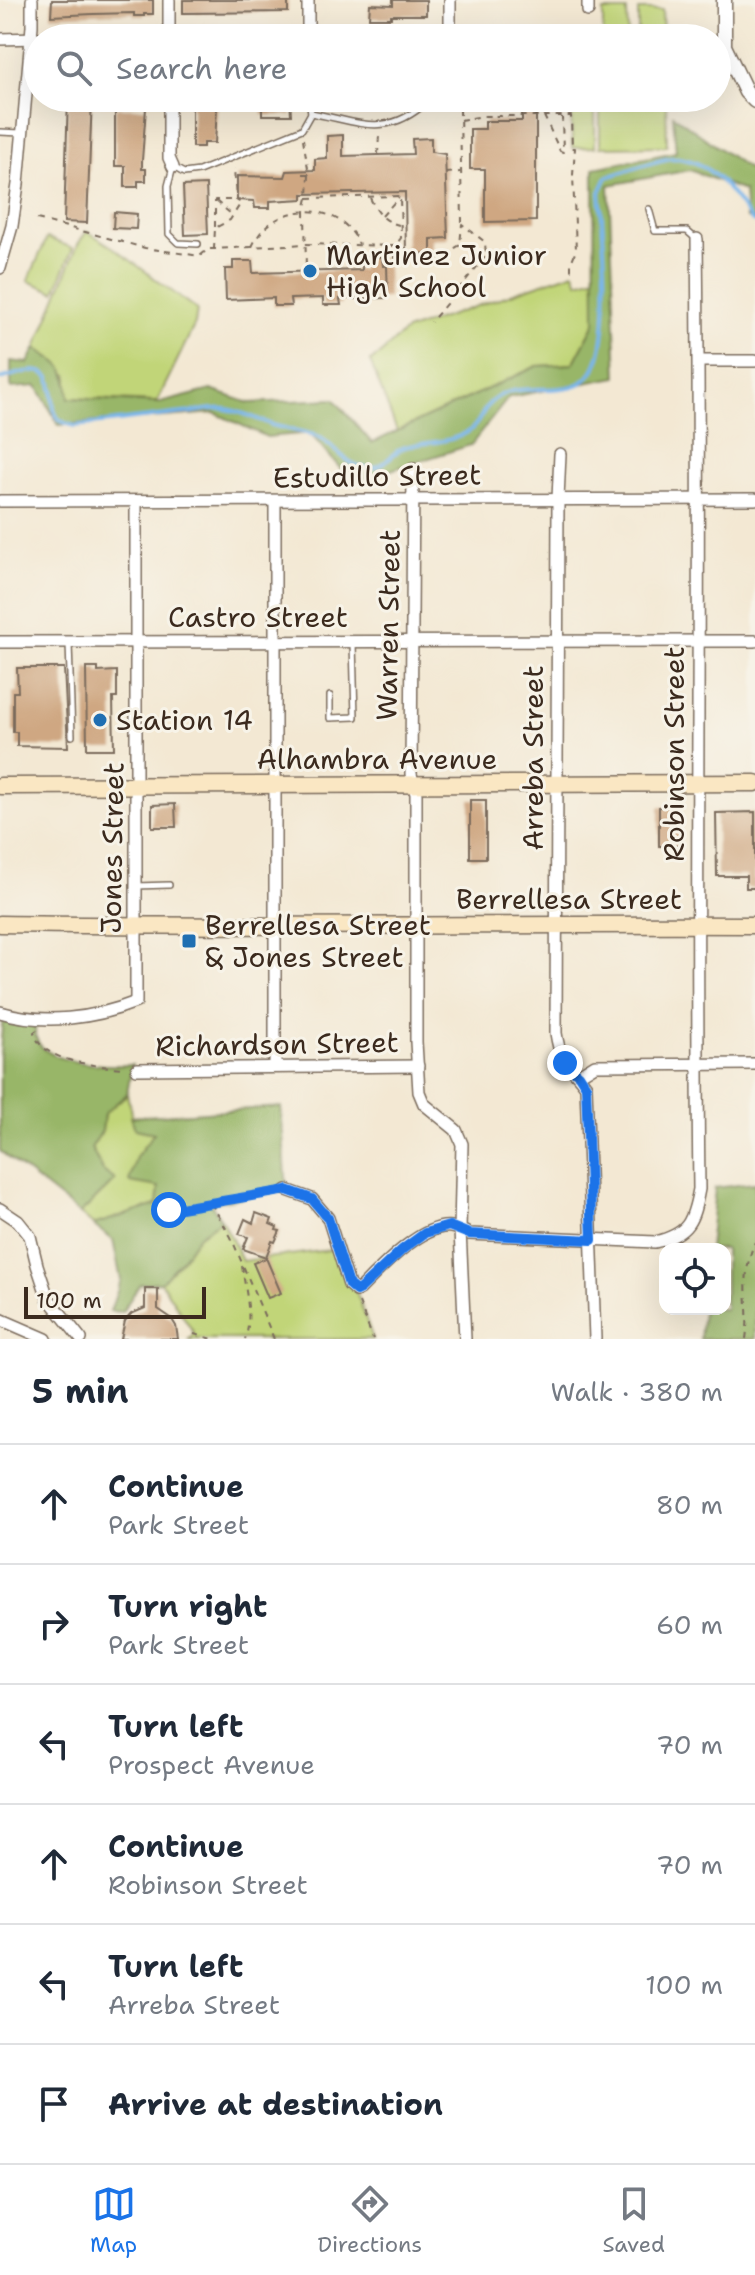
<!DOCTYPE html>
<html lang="en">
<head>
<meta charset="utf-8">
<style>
	body { margin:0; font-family:"Shantell Sans",sans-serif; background:#f6f6f7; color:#1f2937 }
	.controls { position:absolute; right:24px; bottom:24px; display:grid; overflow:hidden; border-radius:16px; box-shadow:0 8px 32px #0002 }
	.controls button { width:72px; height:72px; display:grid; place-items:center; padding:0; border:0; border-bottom:2px solid #e0e1e3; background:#fff; color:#1f2937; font:40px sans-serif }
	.scale { position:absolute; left:24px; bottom:20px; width:182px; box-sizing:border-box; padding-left:8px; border:4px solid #3b2a1e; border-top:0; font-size:22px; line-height:28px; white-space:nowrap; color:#3b2a1e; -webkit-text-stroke:6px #f7f3e8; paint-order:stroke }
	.stop { position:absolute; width:24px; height:24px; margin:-18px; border:6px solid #1a73e8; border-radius:50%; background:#fff }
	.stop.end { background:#1a73e8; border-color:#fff; box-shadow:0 2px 8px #0008 }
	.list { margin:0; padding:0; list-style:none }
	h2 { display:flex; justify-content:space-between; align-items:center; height:104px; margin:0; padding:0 32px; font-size:34px }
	h2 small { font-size:26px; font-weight:400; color:#747a83 }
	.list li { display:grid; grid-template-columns:52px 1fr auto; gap:24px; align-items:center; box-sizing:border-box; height:120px; padding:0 32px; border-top:2px solid #e0e1e3 }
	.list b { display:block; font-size:30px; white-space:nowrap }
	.list p { margin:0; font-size:26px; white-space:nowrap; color:#747a83 }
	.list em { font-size:26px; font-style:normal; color:#747a83 }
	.icon { flex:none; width:44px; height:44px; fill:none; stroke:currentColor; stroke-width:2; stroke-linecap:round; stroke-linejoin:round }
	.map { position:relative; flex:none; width:755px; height:1339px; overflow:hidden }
	.search { position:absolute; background:#fff; box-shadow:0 8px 32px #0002; left:24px; right:24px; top:24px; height:88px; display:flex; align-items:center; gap:20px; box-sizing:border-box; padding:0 28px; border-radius:44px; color:#747a83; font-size:30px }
	.sheet { height:824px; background:#fff }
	nav { display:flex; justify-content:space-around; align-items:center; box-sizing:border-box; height:112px; border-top:2px solid #e0e1e3; background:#fff; font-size:22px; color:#747a83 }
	nav a { display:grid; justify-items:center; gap:4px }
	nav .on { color:#1a73e8 }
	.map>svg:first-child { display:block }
	.green { fill:#c1d578; stroke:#7e804b; stroke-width:2 }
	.forest { fill:#98b668; stroke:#6a7043; stroke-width:2 }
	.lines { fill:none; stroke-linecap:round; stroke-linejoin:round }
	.stream { stroke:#79b6eb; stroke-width:4 }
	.building { fill:#cfa782 }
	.service-casing { stroke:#7b6c5d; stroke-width:8 }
	.minor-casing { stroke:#7b6c5d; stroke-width:14 }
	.tertiary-casing { stroke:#7b6c5d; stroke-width:17 }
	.secondary-casing { stroke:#7b6c5d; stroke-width:19 }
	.path { stroke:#7b6c5d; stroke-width:2; stroke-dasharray:6 6; stroke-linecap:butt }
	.service { stroke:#fff; stroke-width:5 }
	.minor { stroke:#fff; stroke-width:11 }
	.tertiary { stroke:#fff; stroke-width:14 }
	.secondary { stroke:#fae7c3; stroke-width:16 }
	.path-bridge { stroke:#7b6c5d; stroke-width:2; stroke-dasharray:6 6; stroke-linecap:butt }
	.route { stroke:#1a73e8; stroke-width:10 }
	.poi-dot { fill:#1f6fb2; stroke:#f7f3e8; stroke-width:3 }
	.labels { text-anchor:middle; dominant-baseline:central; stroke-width:6; stroke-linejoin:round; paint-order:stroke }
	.poi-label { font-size:28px; fill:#3b2a1e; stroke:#f7f3e8; text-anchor:start }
	.street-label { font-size:28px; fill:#3b2a1e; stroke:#f7f3e8 }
</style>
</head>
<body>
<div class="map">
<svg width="755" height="1339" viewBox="0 0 755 1339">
	<rect width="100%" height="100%" fill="#f7f3e8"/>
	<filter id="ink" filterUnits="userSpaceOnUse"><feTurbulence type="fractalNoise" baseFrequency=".0125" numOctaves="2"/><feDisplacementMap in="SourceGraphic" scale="16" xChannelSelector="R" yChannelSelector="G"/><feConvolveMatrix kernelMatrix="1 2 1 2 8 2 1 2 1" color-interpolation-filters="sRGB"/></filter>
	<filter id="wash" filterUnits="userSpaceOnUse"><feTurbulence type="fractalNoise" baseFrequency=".006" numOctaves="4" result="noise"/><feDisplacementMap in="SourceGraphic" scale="32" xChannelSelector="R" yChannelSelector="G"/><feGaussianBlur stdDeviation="1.8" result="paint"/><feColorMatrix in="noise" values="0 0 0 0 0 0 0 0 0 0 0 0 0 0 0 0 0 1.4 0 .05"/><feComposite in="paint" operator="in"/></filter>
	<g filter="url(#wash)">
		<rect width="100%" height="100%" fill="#f3e8d3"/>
		<!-- green -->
		<g class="green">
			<path d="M 638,10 L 662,10 L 663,38 L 638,38 Z"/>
			<path d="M 603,11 L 627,11 L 628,38 L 603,38 Z"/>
			<path d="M 571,98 L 595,98 L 595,147 L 572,148 Z"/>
			<path d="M 600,98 L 666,98 L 667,146 L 600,147 Z"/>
			<path d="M 87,231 L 114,248 L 197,310 L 195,324 L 157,402 L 68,398 L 68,375 L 36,348 L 78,244 Z"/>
			<path d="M 47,238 L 73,248 L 55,292 L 28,281 Z"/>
			<path d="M 574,272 L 578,282 L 595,277 L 595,323 L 573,364 L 537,366 L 397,431 L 370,361 C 384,355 392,340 406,331 Z"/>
			<path d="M 127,1094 L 135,1129 L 155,1133 L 136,1157 L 159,1187 L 157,1205 L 93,1225 L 80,1214 L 115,1180 L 103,1171 L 91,1148 L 102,1131 L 104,1114 Z"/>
			<path d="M 221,1220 L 231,1237 L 242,1261 L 337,1249 L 356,1291 L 373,1339 L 189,1339 L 194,1333 L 161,1282 L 183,1258 L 199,1235 Z"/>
		</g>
		<!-- forest -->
		<g class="forest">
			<path d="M 673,115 L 755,174 L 755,220 L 746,218 L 744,191 L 690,170 L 609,185 L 617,377 L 509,397 L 471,445 L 352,482 L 310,433 L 267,437 L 215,413 L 59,425 L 37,386 L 11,388 L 11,361 L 28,363 L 36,348 C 65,369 66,361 69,398 L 160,403 L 211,390 L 249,403 L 334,399 L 372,443 L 537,366 L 573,364 L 595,323 L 594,168 L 676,152 Z"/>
			<path d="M 3,1013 L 36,1024 C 26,1066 107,1066 132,1065 L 127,1094 L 104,1114 L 102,1131 L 91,1148 L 103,1171 L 115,1180 L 80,1214 L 0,1151 L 0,1058 Z"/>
			<path d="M 281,1107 L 287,1190 L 211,1203 L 221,1220 L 199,1235 L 183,1258 L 161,1282 L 140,1284 L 122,1312 L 110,1311 L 121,1280 L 113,1240 L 93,1225 L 157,1205 L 159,1187 L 129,1182 L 136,1157 L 154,1133 L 135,1129 L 131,1117 Z"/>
			<path d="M 755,1183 L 755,1339 L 700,1339 L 703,1309 L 725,1309 L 725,1249 L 709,1249 L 715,1188 Z"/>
		</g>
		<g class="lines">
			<!-- stream -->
			<path class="stream" d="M 0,379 C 9,377 17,373 26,372 C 61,366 49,395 55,412 C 58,422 67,424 75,426 C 112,422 148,417 184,413 C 197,412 214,407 226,409 C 242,411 258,420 272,425 C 286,429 300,431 314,435 C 332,440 344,468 370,468 C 384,469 392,451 405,447 C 427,441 450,444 469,431 C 480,424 482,410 491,402 C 514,381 546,394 573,386 C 582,384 591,376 595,367 C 613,333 603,233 600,192 L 607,177 C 624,172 657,159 674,158 C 710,158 733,195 751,220 L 755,222"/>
		</g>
		<g id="blocks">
			<!-- building -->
			<g class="building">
				<path d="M 52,0 L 153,0 L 153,14 L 144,14 L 144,16 L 134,16 L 134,13 L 93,14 L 51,16 Z"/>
				<path d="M 183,0 L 285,0 L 288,1 L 288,12 L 183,13 Z"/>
				<path d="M 393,0 L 426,0 L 426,15 L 391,15 L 391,18 L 369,18 L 370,4 L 393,5 Z"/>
				<path d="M 68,98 L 92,98 L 87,223 L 64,222 Z"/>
				<path d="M 192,98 L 205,98 L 205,106 L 217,106 L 215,143 L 203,143 L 203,147 L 192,147 Z"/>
				<path d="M 265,98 L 290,98 L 291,115 L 262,115 L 262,99 Z"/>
				<path d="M 522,98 L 549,98 L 549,113 L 536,113 L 536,221 L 485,222 L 485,169 L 470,169 L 470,129 L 485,129 L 485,121 L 522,121 Z"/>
				<path d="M 115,108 L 146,108 L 142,160 L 142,169 L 146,169 L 146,181 L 138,181 L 138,187 L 125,187 L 125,166 L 115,166 Z"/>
				<path d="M 343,135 L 343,156 L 413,154 L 412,139 L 431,138 L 431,152 L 445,154 L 448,238 L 431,239 L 431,253 L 406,255 L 405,192 L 303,194 L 303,199 L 270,201 L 270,208 L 255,208 L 254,201 L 237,200 L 237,176 L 285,177 L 287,171 L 315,170 L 315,159 L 327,158 L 327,136 Z"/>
				<path d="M 206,185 L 208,234 L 185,235 L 183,186 Z"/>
				<path d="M 114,212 L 137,214 L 136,229 L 113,228 Z"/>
				<path d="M 362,257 L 382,257 L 383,266 L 387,266 L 388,298 L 340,299 L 341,305 L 323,305 L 323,298 L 290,299 L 291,306 L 274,306 L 274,298 L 226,300 L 225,269 L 233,269 L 233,261 L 252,261 L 253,273 L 362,270 Z"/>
				<path d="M 17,668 L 64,668 L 68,747 L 17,746 L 17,732 L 13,732 L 13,692 L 18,692 Z"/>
				<path d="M 86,668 L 98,668 L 98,672 L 117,671 L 117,698 L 113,698 L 114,749 L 87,749 Z"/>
				<rect x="470" y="800" width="16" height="58"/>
				<path d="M 175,804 L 176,827 L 152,827 L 152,805 Z"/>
				<path d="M 659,807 L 676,807 L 677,819 L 680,819 L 680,846 L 659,846 Z"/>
				<path d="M 755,812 L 755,888 L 746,888 L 746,876 L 717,876 L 716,813 Z"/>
				<path d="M 256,1213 L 272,1219 L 270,1224 L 277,1227 L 276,1230 L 280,1231 L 275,1242 L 272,1241 L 266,1257 L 243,1249 L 248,1237 L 239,1234 L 245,1219 L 253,1223 Z"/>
				<path d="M 266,1258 L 281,1293 L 268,1298 L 253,1263 Z"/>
				<path d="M 145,1289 L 158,1289 L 158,1309 L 171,1318 L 176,1326 L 178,1339 L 121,1339 L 125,1321 L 131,1314 L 145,1308 Z"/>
			</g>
		</g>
	</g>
	<g filter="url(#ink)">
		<use href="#blocks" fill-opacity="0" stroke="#7b6c5d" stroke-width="2"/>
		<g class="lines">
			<!-- service casing -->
			<g class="service-casing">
				<g id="service">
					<path d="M 452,34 L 506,33 L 506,38"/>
					<path d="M 309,103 L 358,101 L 490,101 L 494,98"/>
					<path d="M 311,113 C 360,122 387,139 428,101"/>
					<path d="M 0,132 L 21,133"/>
					<path d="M 649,209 L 655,231 L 687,231 L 696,239"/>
					<path d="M 198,244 L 178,243 L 169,234 L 168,186 L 173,167 L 184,173 L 199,171 L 302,129 L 311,113 L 309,98"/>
					<path d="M 69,643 L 72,736"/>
					<path d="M 330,696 L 330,718 L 355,717 L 353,643"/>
					<path d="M 136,886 L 169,885"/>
				</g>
			</g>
			<!-- minor casing -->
			<g class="minor-casing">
				<g id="minor">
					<path d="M 588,0 L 588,11"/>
					<path d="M 308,35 L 308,0"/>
					<path d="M 49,38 L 110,35 L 450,34 L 450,0"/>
					<path d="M 169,38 L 169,0"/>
					<path d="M 0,39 L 38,38"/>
					<path d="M 169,98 L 169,158 L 173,167"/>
					<path d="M 0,268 L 12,226 L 18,184 L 32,26 L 32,0"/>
					<path d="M 699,361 L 755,361"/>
					<path d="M 560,454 L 558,499 L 556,1033 C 561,1066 569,1062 586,1086 L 595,1339"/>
					<path d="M 413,469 L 411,774 L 416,794 L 416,1042 L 419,1092 L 424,1104 L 456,1130 L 462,1144 L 460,1230 L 465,1339"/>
					<path d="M 0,501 L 755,499"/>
					<path d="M 275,501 L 275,1066"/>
					<path d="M 0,642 L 755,641"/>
					<path d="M 0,1012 C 44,1025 93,1019 136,1002 L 136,502"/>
					<path d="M 137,1069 L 418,1066"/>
					<path d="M 579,1075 L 595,1065 L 755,1064"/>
					<path d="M 287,1190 L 312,1199 L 328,1218 L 349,1285 L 356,1291 L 360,1289 C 379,1270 422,1223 451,1227 C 457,1228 463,1231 469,1234 L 655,1242 C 689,1234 693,1221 699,1189 C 695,872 701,556 697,239"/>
					<path d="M 0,1209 L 18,1221 L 30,1236 L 37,1265 L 48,1298 L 81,1339"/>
					<path d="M 0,1319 L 46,1339"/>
				</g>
			</g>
			<!-- tertiary casing -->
			<g class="tertiary-casing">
				<path id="tertiary" d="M 724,0 L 724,46 L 746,92 L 755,101"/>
			</g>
			<!-- secondary casing -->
			<g class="secondary-casing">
				<g id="secondary">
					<path d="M 0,786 L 755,783"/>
					<path d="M 0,924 C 252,928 503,924 755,925"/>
				</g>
			</g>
			<!-- path -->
			<g class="path">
				<path d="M 460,109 L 462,222"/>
				<path d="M 544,116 L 560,151 L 563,152 L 562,117"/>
				<path d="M 460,120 L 483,116 L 571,116 L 572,148 L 575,148 L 573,175 L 576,250 L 571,263 L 571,273"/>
				<path d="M 303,139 L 309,174 L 308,198 L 305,211 L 306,272"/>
				<path d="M 378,155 L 379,134"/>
				<path d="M 446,173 L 460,172"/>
				<path d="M 308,198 L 400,196 L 401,238 L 395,246"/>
				<path d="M 370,198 C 377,212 383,221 399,225"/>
				<path d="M 216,201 L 232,215"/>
				<path d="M 382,216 L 399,197"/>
				<path d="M 37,219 L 145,248 L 200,256 L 208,249 L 214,249 L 306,244 L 395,246 L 395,262 L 439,258 L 460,245 L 462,224 L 485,242 L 486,256 L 431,322"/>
				<path d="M 215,227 L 215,200 L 234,200"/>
				<path d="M 252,247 C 271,202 339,198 359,244"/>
				<path d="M 214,249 L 215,228 L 230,220 L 241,203 L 236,200 L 234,168"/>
				<path d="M 37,1030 L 34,1032 C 41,1063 98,1066 123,1068"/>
				<path d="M 211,1203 L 231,1237 L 274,1339"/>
				<path d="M 169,1210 L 275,1193"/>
				<path d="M 242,1266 C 245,1289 253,1318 245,1339"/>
				<path d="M 359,1303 L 373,1339"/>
				<path d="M 194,1334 L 213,1339"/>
				<path d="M 746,1339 C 751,1304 739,1278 755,1242"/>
			</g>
			<!-- service -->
			<use href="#service" class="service"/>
			<!-- minor -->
			<use href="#minor" class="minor"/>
			<!-- tertiary -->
			<use href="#tertiary" class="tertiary"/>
			<!-- secondary -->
			<use href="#secondary" class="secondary"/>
			<!-- path-bridge -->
			<path class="path-bridge" d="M 303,174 L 315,174"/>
		</g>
	</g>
	<g class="lines" filter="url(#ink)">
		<!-- route -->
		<path class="route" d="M 169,1210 L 287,1190 L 312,1199 L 328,1218 L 349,1285 L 356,1291 L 360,1289 L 403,1249 L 425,1233 L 449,1226 L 469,1234 L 592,1240 L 586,1086 L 579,1075 L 565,1063"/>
	</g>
	<!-- markers -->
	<g class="poi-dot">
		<circle cx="310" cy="271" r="8"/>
		<circle cx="100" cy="720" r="8"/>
		<rect x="181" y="933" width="16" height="16" rx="4"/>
	</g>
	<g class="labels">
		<!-- poi labels -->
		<g class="poi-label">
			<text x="326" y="255">Martinez Junior<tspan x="326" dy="32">High School</tspan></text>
			<text x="116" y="720">Station 14</text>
			<text x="205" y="925">Berrellesa Street<tspan x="205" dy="32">&amp; Jones Street</tspan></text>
		</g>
		<!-- street labels -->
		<g class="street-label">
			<text transform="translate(377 476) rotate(-1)">Estudillo Street</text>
			<text x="258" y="617">Castro Street</text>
			<text transform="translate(388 625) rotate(-89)">Warren Street</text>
			<text transform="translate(674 754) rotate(-90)">Robinson Street</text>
			<text transform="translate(533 758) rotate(-90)">Arreba Street</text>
			<text x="377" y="759">Alhambra Avenue</text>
			<text transform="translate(112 848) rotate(-89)">Jones Street</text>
			<text x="569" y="899">Berrellesa Street</text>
			<text transform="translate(277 1044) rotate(-1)">Richardson Street</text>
		</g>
	</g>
</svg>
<div class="controls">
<button><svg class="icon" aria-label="locate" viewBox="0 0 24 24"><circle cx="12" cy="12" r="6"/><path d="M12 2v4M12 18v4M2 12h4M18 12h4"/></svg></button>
</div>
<div class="scale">100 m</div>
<div class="stop" style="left:169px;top:1210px"></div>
<div class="stop end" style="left:565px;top:1063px"></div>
<div class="search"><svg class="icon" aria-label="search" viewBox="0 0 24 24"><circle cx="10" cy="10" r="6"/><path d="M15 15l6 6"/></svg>Search here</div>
</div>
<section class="sheet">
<h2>5 min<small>Walk · 380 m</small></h2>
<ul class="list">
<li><svg class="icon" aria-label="ahead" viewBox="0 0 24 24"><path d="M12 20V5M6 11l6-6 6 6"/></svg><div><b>Continue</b><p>Park Street</p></div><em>80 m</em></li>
<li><svg class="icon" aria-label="right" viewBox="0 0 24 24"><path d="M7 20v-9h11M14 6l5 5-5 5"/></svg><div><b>Turn right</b><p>Park Street</p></div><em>60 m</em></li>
<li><svg class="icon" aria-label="left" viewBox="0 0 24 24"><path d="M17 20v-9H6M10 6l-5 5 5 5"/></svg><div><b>Turn left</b><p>Prospect Avenue</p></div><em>70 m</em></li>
<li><svg class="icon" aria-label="ahead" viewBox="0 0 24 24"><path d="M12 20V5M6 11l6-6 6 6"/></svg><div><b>Continue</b><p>Robinson Street</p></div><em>70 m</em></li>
<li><svg class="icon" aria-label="left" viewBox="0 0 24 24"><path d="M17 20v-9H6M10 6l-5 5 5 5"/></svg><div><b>Turn left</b><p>Arreba Street</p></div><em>100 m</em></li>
<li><svg class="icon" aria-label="arrive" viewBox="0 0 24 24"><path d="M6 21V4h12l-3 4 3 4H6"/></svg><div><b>Arrive at destination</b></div></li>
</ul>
</section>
<nav>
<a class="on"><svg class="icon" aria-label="map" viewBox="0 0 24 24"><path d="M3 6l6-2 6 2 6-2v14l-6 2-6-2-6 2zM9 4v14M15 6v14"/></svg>Map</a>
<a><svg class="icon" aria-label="directions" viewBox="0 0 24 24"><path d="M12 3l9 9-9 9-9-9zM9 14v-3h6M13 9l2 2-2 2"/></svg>Directions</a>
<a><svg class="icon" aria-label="saved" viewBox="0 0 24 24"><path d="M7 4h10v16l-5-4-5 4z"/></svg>Saved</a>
</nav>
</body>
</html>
